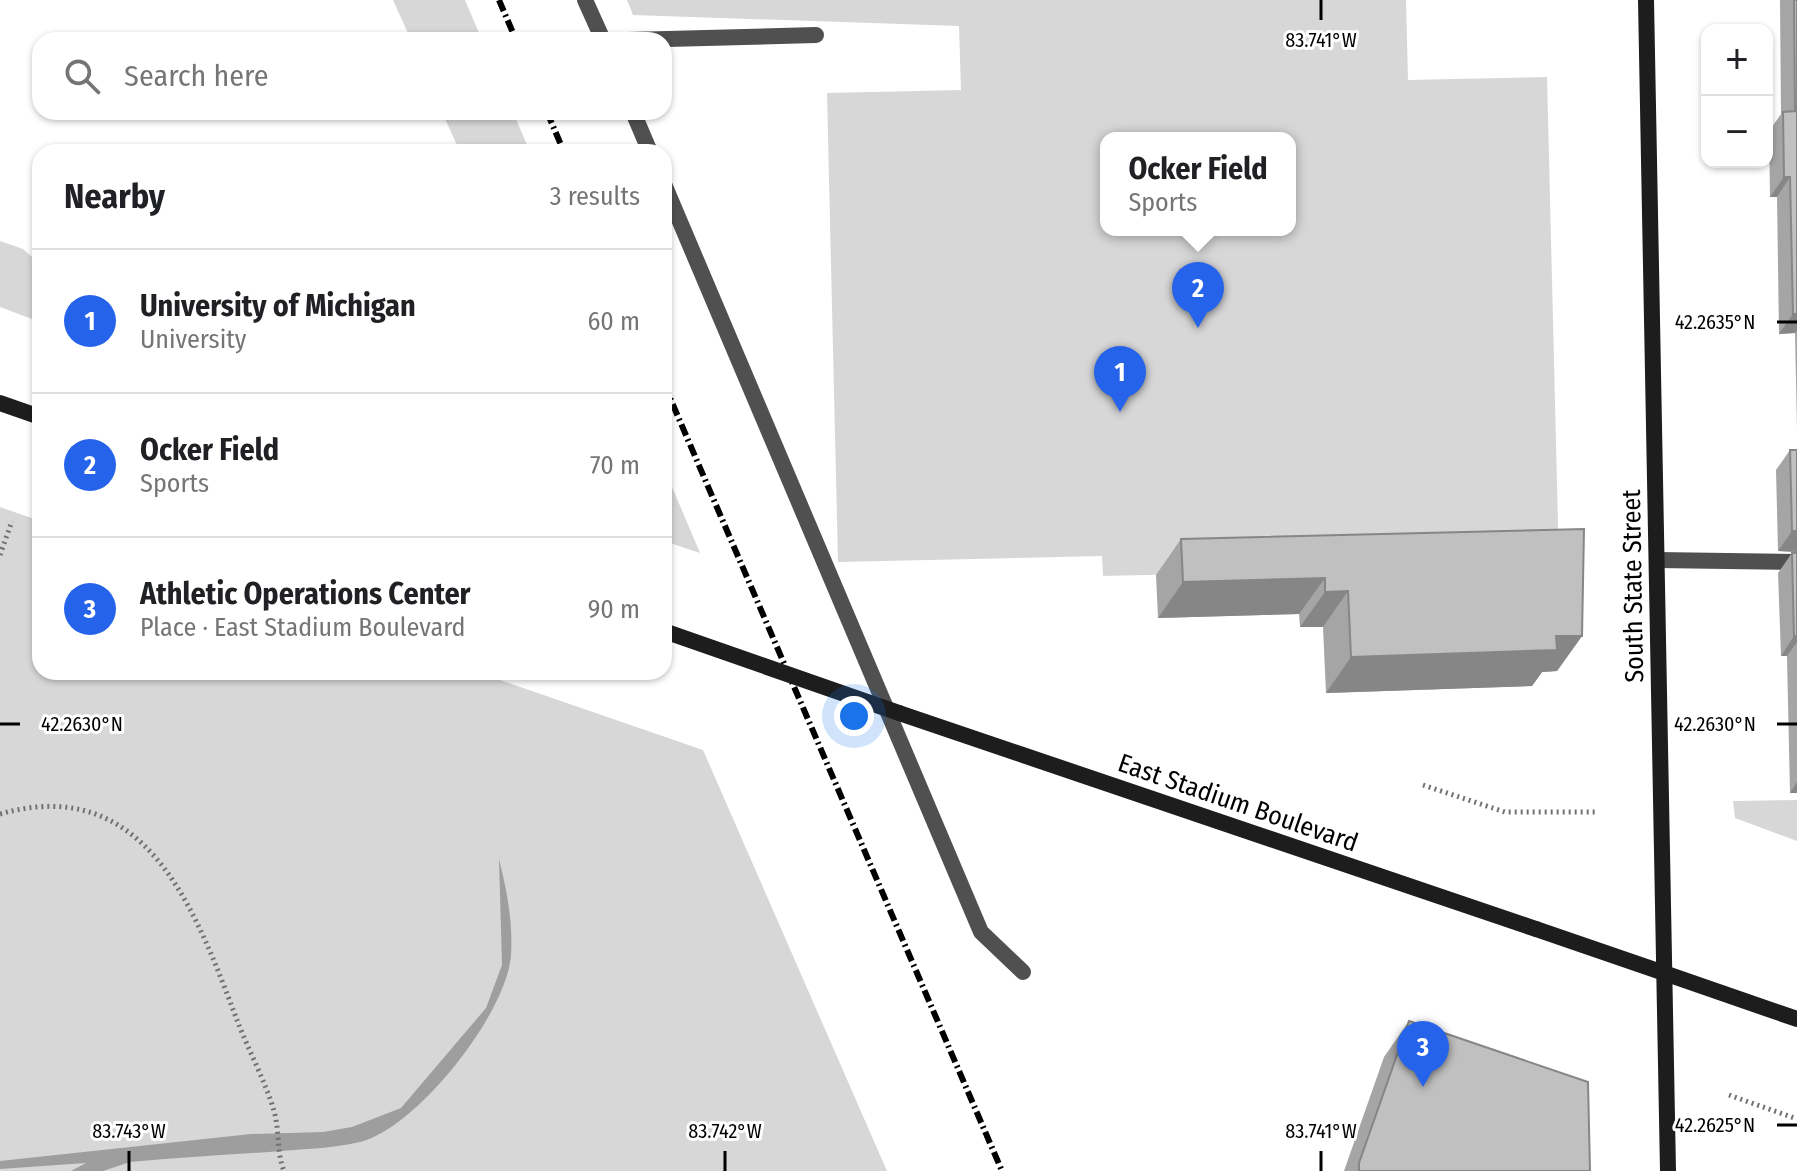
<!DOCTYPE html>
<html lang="en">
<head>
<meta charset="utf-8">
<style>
	body { margin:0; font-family:"Fira Sans Condensed",sans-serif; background:#f6f6f6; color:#202124 }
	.controls { position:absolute; right:24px; top:24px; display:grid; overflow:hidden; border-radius:16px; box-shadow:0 2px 6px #0004 }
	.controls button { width:72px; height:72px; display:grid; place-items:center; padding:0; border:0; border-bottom:2px solid #e0e0e0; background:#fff; color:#202124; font:40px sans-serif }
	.you { position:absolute; left:854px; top:716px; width:28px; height:28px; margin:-20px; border:6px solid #fff; border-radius:50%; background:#1a73e8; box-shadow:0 0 0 12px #1a73e833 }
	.badge { display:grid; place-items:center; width:52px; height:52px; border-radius:50%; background:#2563eb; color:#fff; font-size:26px; font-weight:700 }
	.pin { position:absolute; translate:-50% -66px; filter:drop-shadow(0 2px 4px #0008) }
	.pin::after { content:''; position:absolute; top:42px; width:28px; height:24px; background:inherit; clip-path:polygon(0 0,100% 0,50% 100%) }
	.popup { position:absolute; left:1100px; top:132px; width:196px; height:104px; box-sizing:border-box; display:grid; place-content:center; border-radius:16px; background:#fff; filter:drop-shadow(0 2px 6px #0005); font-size:26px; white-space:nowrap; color:#757577 }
	.popup b { font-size:30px; color:#202124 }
	.popup::after { content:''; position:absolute; left:50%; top:100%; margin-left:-16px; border:16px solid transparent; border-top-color:#fff }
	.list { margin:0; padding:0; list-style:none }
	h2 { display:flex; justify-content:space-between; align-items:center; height:104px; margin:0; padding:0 32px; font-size:34px }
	h2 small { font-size:26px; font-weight:400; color:#757577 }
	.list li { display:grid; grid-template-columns:52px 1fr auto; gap:24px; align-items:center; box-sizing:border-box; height:144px; padding:0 32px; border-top:2px solid #e0e0e0 }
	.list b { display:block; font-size:30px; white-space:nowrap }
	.list p { margin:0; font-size:26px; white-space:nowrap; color:#757577 }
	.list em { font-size:26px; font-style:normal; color:#757577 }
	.icon { flex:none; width:44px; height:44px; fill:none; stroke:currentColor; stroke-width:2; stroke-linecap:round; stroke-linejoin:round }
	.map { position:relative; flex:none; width:1797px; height:1171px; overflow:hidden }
	.search { position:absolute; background:#fff; box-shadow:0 2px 6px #0004; left:32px; top:32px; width:640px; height:88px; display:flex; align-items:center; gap:20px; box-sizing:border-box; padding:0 28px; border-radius:24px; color:#757577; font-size:30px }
	.panel { position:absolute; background:#fff; box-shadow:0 2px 6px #0004; left:32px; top:144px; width:640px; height:536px; border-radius:24px }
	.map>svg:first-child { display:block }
	.green { fill:#d7d7d7; fill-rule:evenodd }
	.water { fill:#9e9e9e }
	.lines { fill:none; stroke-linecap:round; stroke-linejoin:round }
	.path { stroke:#727272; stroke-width:5; stroke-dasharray:2 4; stroke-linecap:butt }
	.service { stroke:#505050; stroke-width:16 }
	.secondary { stroke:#1d1d1d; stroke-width:16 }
	.rail { stroke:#000; stroke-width:6; stroke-dasharray:12 4 2 4; stroke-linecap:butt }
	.secondary-bridge { stroke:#1d1d1d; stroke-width:16 }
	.wall { fill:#a5a5a5 }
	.shaded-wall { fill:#868686 }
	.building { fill:#c0c0c0; stroke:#868686; stroke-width:2 }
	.ticks { fill:none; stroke:#000; stroke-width:3 }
	.labels { text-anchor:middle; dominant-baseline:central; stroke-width:6; stroke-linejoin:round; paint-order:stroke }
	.street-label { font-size:26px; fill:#000; stroke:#fff }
	.ticks-label { font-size:20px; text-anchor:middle; fill:#000; stroke:#fff; stroke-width:6; stroke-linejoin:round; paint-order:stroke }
</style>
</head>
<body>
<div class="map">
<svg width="1797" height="1171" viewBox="0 0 1797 1171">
	<rect width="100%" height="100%" fill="#fff"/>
	<!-- green -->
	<g class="green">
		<path d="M 393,0 L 465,0 L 482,40 L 411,40 Z"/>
		<path d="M 627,0 L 1406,0 L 1408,80 L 1547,77 L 1559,565 L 1103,576 L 1102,556 L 838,562 L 827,93 L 961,90 L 959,26 L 633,15 ZM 1106,138 L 1290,138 L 1290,230 L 1106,230 Z"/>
		<path d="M 442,112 L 513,112 L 530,152 L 460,152 Z"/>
		<path d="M 0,241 L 23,249 L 40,264 L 40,322 L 0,307 Z"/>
		<path d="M 664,468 L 700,553 L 664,541 Z"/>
		<path d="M 0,507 L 40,521 L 40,672 L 477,672 L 703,750 L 887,1171 L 0,1171 Z"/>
		<path d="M 1797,800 L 1797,841 L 1735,818 L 1733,801 Z"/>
	</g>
	<!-- water -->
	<path class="water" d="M 499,859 C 507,891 513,922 511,955 C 507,1013 417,1128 360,1142 C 331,1149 299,1149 269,1152 C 223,1155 176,1158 130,1162 L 103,1171 L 71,1171 L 86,1163 L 0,1169 L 0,1161 L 251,1134 L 323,1132 L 352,1127 L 401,1108 L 486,1008 L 502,965 Z"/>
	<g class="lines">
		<!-- path -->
		<g class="path">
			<path d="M 0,555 L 12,521"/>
			<path d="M 1423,785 L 1505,812 L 1596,812"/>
			<path d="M 0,814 C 147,772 196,912 237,1020 C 248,1049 266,1083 274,1111 C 280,1131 276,1151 284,1171"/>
			<path d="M 1729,1095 L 1797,1119"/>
		</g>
		<!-- service -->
		<g class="service">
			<path d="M 585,0 L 603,40"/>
			<path d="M 628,40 L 816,35"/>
			<path d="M 633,112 L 650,152"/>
			<path d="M 664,184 L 981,932 L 1023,972"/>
			<path d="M 1657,560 L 1797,562"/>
		</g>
		<!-- secondary -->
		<g class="secondary">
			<path d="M 1646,0 L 1668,1171"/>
			<path d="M 0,403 L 40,417"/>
			<path d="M 899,713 L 1536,929"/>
			<path d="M 1667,974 L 1797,1019"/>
		</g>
		<!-- rail -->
		<g class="rail">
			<path d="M 499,0 L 516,40"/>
			<path d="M 547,112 L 564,152"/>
			<path d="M 664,384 L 1002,1171"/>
		</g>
		<!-- secondary-bridge -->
		<g class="secondary-bridge">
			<path d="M 664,631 L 899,713"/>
			<path d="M 1536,929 L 1667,974"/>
		</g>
	</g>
	<!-- wall -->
	<g class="wall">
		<path d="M 1780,0 L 1797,0 L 1797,429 L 1795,333 L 1779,334 L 1777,197 L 1770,197 L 1769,131 L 1781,114 Z"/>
		<path d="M 1790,450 L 1797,450 L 1797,552 L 1778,551 L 1776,470 Z"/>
		<path d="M 1181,539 L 1582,636 L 1557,671 L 1542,672 L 1532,686 L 1326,693 L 1323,627 L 1300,627 L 1299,614 L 1158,618 L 1156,575 Z"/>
		<path d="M 1792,553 L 1797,553 L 1797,793 L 1790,793 L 1787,656 L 1781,656 L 1778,573 Z"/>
		<path d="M 1409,1021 L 1590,1171 L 1344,1171 L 1384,1057 Z"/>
	</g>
	<!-- shaded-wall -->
	<g class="shaded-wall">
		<path d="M 1784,177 L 1790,177 L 1777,197 L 1770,197 Z"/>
		<path d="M 1793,314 L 1797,314 L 1797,331 L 1795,333 L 1779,334 Z"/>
		<path d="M 1792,531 L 1797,531 L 1797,552 L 1778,551 Z"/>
		<path d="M 1325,578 L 1299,614 L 1158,618 L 1183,582 Z"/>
		<path d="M 1348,591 L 1323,627 L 1300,627 L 1325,592 Z"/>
		<path d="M 1556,636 L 1582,636 L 1557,671 L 1542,672 L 1532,686 L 1326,693 L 1351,657 Z"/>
		<path d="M 1794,636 L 1797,636 L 1797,642 L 1787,656 L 1781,656 Z"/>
		<path d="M 1797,782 L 1797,793 L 1790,793 Z"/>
	</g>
	<!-- building -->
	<g class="building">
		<path d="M 1794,0 L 1797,0 L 1797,314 L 1793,314 L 1790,177 L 1784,177 L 1783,112 L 1795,111 Z"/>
		<path d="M 1790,450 L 1797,450 L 1797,531 L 1792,531 Z"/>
		<path d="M 1584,529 L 1582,636 L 1556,636 L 1557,650 L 1351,657 L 1348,591 L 1325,592 L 1325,578 L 1183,582 L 1181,539 Z"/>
		<path d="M 1792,553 L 1797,553 L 1797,636 L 1794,636 Z"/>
		<path d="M 1409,1021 L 1588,1082 L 1590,1171 L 1359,1171 L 1359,1163 Z"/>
	</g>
	<!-- ticks -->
	<path class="ticks" d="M 1321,0 L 1321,20M 1777,322 L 1797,322M 0,724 L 20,724M 1777,724 L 1797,724M 1777,1125 L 1797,1125M 129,1151 L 129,1171M 725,1151 L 725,1171M 1321,1151 L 1321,1171"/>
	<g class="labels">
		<!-- street labels -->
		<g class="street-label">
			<text transform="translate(1633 586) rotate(-91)">South State Street</text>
			<text transform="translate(1238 803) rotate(19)">East Stadium Boulevard</text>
		</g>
	</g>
	<g class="ticks-label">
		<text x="1321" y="47">83.741°W</text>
		<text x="1715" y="329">42.2635°N</text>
		<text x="82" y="731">42.2630°N</text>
		<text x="1715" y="731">42.2630°N</text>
		<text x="1715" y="1132">42.2625°N</text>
		<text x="129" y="1138">83.743°W</text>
		<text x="725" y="1138">83.742°W</text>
		<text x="1321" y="1138">83.741°W</text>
	</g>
</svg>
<div class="controls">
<button>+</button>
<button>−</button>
</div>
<div class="you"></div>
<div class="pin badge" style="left:1120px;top:412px">1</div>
<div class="pin badge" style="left:1198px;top:328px">2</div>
<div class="popup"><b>Ocker Field</b>Sports</div>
<div class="pin badge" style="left:1423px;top:1087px">3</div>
<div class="search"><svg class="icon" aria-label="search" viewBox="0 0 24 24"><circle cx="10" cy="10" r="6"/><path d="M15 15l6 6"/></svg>Search here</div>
<section class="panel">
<h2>Nearby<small>3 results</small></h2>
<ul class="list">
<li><span class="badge">1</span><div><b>University of Michigan</b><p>University</p></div><em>60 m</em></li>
<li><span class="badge">2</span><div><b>Ocker Field</b><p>Sports</p></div><em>70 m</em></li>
<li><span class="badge">3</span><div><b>Athletic Operations Center</b><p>Place · East Stadium Boulevard</p></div><em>90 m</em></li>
</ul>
</section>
</div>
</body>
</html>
